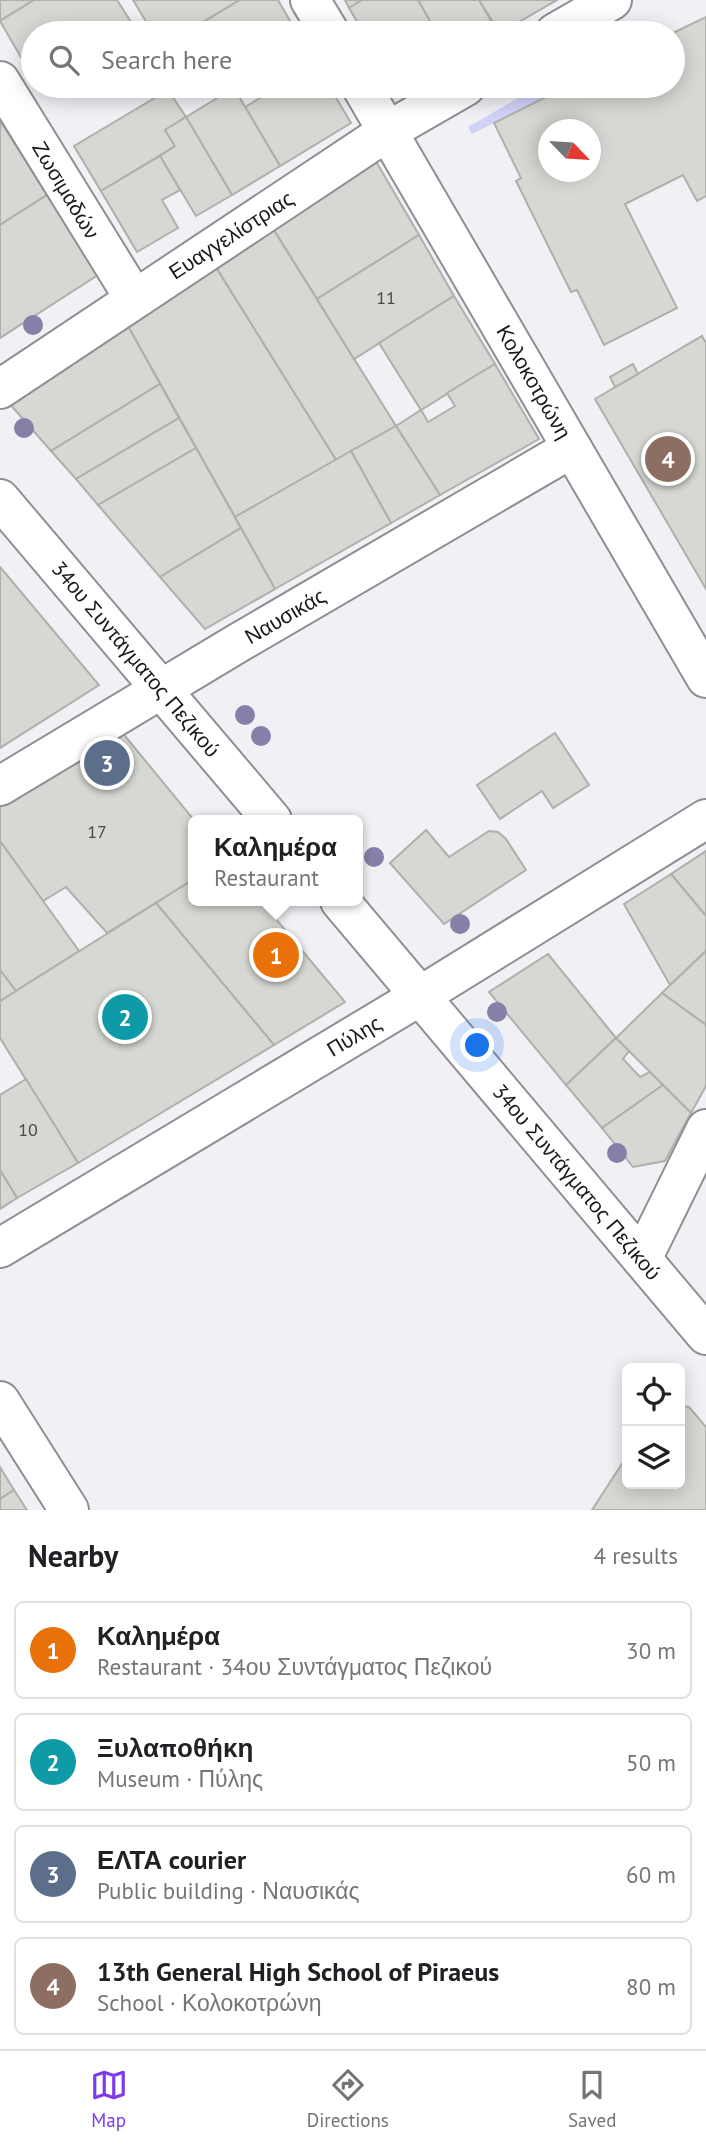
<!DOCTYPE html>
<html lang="en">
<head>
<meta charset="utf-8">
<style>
	body { margin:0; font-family:"PT Sans",sans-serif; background:#f6f6f6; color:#202124 }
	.controls { position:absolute; right:21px; bottom:21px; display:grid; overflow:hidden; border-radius:10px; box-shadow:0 4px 18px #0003 }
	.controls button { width:63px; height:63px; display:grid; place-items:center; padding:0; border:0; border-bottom:2px solid #e0e0e0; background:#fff; color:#202124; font:35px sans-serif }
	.compass { position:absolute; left:538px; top:119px; width:63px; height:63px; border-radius:50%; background:#fff; box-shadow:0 4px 18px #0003; rotate:115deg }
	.you { position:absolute; left:478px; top:1046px; width:24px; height:24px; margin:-18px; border:5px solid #fff; border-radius:50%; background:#1a73e8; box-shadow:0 0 0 10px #1a73e833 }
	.badge { display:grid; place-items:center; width:46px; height:46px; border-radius:50%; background:#7c3aed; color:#fff; font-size:23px; font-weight:700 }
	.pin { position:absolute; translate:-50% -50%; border:4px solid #fff; box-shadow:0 2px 7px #0006 }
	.popup { position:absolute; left:188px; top:815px; width:175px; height:91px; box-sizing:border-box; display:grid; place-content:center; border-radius:10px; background:#fff; filter:drop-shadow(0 2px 5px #0005); font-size:23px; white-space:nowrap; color:#757577 }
	.popup b { font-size:26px; color:#202124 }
	.popup::after { content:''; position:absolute; left:50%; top:100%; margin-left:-14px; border:14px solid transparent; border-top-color:#fff }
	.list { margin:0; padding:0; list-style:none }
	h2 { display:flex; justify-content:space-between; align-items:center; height:91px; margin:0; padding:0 28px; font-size:30px }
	h2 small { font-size:23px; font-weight:400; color:#757577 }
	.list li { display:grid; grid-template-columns:46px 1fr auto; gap:21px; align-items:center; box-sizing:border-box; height:98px; margin:0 14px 14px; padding:0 14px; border:2px solid #e0e0e0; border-radius:10px }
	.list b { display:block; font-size:26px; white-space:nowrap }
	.list p { margin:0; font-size:23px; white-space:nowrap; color:#757577 }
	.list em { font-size:23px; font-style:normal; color:#757577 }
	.icon { flex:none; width:38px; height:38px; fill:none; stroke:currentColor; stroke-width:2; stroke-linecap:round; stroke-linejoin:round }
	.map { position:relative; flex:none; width:706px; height:1510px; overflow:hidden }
	.search { position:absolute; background:#fff; box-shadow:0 4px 18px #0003; left:21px; right:21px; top:21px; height:77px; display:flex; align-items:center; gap:18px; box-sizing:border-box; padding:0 24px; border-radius:38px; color:#757577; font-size:26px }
	.sheet { height:539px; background:#fff }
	nav { display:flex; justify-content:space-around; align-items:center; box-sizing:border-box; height:98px; border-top:2px solid #e0e0e0; background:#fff; font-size:19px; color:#757577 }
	nav a { display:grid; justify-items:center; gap:4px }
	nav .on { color:#7c3aed }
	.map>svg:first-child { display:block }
	.green { fill:#d1d2f8 }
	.building { fill:#d6d8d3; stroke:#aeb0ab; stroke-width:2; fill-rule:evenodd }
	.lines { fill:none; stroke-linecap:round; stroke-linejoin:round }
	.minor-casing { stroke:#8f8f93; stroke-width:42 }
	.major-casing { stroke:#8f8f93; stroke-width:42 }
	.minor { stroke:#fff; stroke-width:38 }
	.major { stroke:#fff; stroke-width:38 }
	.tree { fill:#8580a7 }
	.labels { text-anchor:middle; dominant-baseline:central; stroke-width:5; stroke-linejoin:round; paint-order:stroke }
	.number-label { font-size:18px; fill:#484949 }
	.street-label { font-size:21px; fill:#19191b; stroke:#fff }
</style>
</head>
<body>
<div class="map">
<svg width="706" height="1510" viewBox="0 0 706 1510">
	<rect width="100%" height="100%" fill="#f0f0f5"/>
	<!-- green -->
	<path class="green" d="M 539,86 L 568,86 L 472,134 L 468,127 Z"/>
	<!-- building -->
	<g class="building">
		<path d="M 0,0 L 34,0 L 0,21 Z"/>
		<path d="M 34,0 L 117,0 L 131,22 L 113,33 L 33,33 L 33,78 L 0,21 Z"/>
		<path d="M 133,0 L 240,0 L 184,33 L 153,33 Z"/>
		<path d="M 240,0 L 278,0 L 297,33 L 199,33 L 195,27 Z"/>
		<path d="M 345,0 L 362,0 L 349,8 Z"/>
		<path d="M 362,0 L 418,0 L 437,33 L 364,33 L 349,8 Z"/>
		<path d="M 418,0 L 479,0 L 498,33 L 437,33 Z"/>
		<path d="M 479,0 L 557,0 L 500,33 Z"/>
		<path d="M 706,17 L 706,196 L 697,201 L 683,175 L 625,204 L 677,308 L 604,345 L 577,290 L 571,292 L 516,181 L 521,178 L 494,123 L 568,86 L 673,86 L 673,33 ZM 548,130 L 590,130 L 590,172 L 548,172 Z"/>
		<path d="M 209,86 L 238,86 L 216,98 Z"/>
		<path d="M 253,86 L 329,86 L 351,123 L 280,166 L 245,107 L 260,98 Z"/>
		<path d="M 395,86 L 411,86 L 399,93 Z"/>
		<path d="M 234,88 L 280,166 L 232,195 L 186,117 Z"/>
		<path d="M 168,90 L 186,117 L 165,130 L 175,146 L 101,191 L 74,146 Z"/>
		<path d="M 186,117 L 232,195 L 196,216 L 160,156 L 175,146 L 165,130 Z"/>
		<path d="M 1,122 L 47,195 L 0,225 L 0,123 Z"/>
		<path d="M 160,156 L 180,190 L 162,200 L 178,228 L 137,252 L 101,191 Z"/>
		<path d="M 374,158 L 419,235 L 317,299 L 270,224 Z"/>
		<path d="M 47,195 L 98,275 L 0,338 L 0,225 Z"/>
		<path d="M 270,224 L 396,426 L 336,460 L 212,261 Z"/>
		<path d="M 419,235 L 454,296 L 354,359 L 317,299 Z"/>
		<path d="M 212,261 L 336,460 L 235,517 L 123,317 Z"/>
		<path d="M 454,296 L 495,364 L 421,410 L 379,343 Z"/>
		<path d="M 123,317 L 160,384 L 51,451 L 1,394 Z"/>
		<path d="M 702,336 L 706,343 L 706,589 L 595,399 Z"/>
		<path d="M 495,364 L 539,439 L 440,495 L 396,426 L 421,410 L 428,422 L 455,406 L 447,393 Z"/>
		<path d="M 633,364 L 638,374 L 615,387 L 610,377 Z"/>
		<path d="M 160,384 L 179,418 L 76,479 L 51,451 Z"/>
		<path d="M 179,418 L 196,448 L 98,505 L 76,479 Z"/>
		<path d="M 396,426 L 440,495 L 391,523 L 351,451 Z"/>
		<path d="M 196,448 L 241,528 L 160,577 L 98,505 Z"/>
		<path d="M 351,451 L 391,523 L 275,589 L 235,517 Z"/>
		<path d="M 241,528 L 275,589 L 205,629 L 160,577 Z"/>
		<path d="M 0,567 L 99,685 L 0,748 Z"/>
		<path d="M 121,731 L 194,820 L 194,879 L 107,933 L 66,887 L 43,901 L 0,841 L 0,801 Z"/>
		<path d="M 555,733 L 589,785 L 553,808 L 542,791 L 500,819 L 477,785 Z"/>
		<path d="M 426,830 L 449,857 L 489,831 L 498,832 L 506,839 L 526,870 L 444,924 L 390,863 Z"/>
		<path d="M 0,841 L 79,951 L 16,991 L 0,970 Z"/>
		<path d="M 706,851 L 706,916 L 671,874 Z"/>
		<path d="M 671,874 L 706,916 L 706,951 L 670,985 L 624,904 Z"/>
		<path d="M 194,879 L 194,901 L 261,901 L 345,1002 L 274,1045 L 156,903 Z"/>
		<path d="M 156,903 L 274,1045 L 78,1163 L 0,1038 L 0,1001 Z"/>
		<path d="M 706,951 L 706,1025 L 662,993 Z"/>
		<path d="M 548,954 L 616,1038 L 566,1085 L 489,992 Z"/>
		<path d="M 0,970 L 16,991 L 0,1001 Z"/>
		<path d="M 662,993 L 706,1025 L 706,1086 L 691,1113 L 616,1038 Z"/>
		<path d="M 616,1038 L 629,1051 L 623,1059 L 640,1077 L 650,1072 L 663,1085 L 602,1128 L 566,1085 Z"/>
		<path d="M 26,1079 L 78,1163 L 17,1198 L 0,1170 L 0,1095 Z"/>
		<path d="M 663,1085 L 691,1113 L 665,1161 L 633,1167 L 602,1128 Z"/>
		<path d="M 0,1170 L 17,1198 L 0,1209 Z"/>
		<path d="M 680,1406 L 689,1407 L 706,1427 L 706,1510 L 592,1510 L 627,1456 L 627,1484 L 680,1484 Z"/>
		<path d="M 0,1467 L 14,1490 L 0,1499 Z"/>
		<path d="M 14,1490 L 27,1510 L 0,1510 L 0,1499 Z"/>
	</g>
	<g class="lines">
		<!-- minor casing -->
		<g class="minor-casing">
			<g id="minor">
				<path d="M 310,0 L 330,33"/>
				<path d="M 555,33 L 612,0"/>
				<path d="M 0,81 L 134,298"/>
				<path d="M 361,86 L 706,678"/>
				<path d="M 0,389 L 388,131 L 466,86"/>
				<path d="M 0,786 L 238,643 L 572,448"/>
				<path d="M 0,1248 L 420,996 L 706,819"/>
				<path d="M 642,1259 L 706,1129"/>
				<path d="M 0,1401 L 69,1510"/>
			</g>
		</g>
		<!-- major casing -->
		<g class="major-casing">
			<g id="major">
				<path d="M 0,499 L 272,820"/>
				<path d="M 340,901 L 706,1335"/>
			</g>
		</g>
		<!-- minor -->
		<use href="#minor" class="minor"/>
		<!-- major -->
		<use href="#major" class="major"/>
	</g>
	<!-- trees -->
	<g class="tree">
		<circle cx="33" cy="325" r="10"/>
		<circle cx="24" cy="428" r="10"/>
		<circle cx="245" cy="715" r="10"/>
		<circle cx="261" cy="736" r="10"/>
		<circle cx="374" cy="857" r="10"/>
		<circle cx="460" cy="924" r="10"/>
		<circle cx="497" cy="1012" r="10"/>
		<circle cx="617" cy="1153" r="10"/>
	</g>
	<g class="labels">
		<!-- number labels -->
		<g class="number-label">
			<text x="386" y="297">11</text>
			<text x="97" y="831">17</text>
			<text x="28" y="1129">10</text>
		</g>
		<!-- street labels -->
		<g class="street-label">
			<text transform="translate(66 190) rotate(59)">Ζωσιμαδών</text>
			<text transform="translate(231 235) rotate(-33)">Ευαγγελίστριας</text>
			<text transform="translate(534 382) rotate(60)">Κολοκοτρώνη</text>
			<text transform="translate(285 616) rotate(-30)">Ναυσικάς</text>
			<text transform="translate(136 659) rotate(50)">34ου Συντάγματος Πεζικού</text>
			<text transform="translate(354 1036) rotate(-31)">Πύλης</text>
			<text transform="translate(577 1182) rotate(50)">34ου Συντάγματος Πεζικού</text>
		</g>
	</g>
</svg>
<div class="controls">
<button><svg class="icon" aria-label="locate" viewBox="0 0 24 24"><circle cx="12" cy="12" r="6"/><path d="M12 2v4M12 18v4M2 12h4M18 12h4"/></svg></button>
<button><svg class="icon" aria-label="layers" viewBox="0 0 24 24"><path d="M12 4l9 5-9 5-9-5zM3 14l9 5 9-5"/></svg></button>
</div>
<svg class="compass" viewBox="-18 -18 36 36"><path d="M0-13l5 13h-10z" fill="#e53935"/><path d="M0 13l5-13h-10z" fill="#757577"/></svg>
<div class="you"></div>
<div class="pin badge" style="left:276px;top:955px;background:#e8710a">1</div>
<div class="popup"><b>Καλημέρα</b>Restaurant</div>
<div class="pin badge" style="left:125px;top:1017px;background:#0f9aa8">2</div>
<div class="pin badge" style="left:107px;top:763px;background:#5c6f8a">3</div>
<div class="pin badge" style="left:668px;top:459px;background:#8d6e63">4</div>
<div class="search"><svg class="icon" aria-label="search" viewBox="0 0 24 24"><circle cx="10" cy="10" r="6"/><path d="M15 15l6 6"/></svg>Search here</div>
</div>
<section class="sheet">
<h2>Nearby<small>4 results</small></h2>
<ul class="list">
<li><span class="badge" style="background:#e8710a">1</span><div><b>Καλημέρα</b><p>Restaurant · 34ου Συντάγματος Πεζικού</p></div><em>30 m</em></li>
<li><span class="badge" style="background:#0f9aa8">2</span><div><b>Ξυλαποθήκη</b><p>Museum · Πύλης</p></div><em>50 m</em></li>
<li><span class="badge" style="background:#5c6f8a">3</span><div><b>ΕΛΤΑ courier</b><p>Public building · Ναυσικάς</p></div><em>60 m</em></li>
<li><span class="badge" style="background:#8d6e63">4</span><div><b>13th General High School of Piraeus</b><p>School · Κολοκοτρώνη</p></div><em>80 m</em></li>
</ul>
</section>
<nav>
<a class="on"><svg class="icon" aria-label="map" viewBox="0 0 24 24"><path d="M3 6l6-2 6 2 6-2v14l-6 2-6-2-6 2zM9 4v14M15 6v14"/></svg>Map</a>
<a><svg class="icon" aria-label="directions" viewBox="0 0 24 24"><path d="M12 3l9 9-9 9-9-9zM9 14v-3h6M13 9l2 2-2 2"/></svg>Directions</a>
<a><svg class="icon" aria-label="saved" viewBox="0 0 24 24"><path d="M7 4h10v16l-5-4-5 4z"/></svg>Saved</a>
</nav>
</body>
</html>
